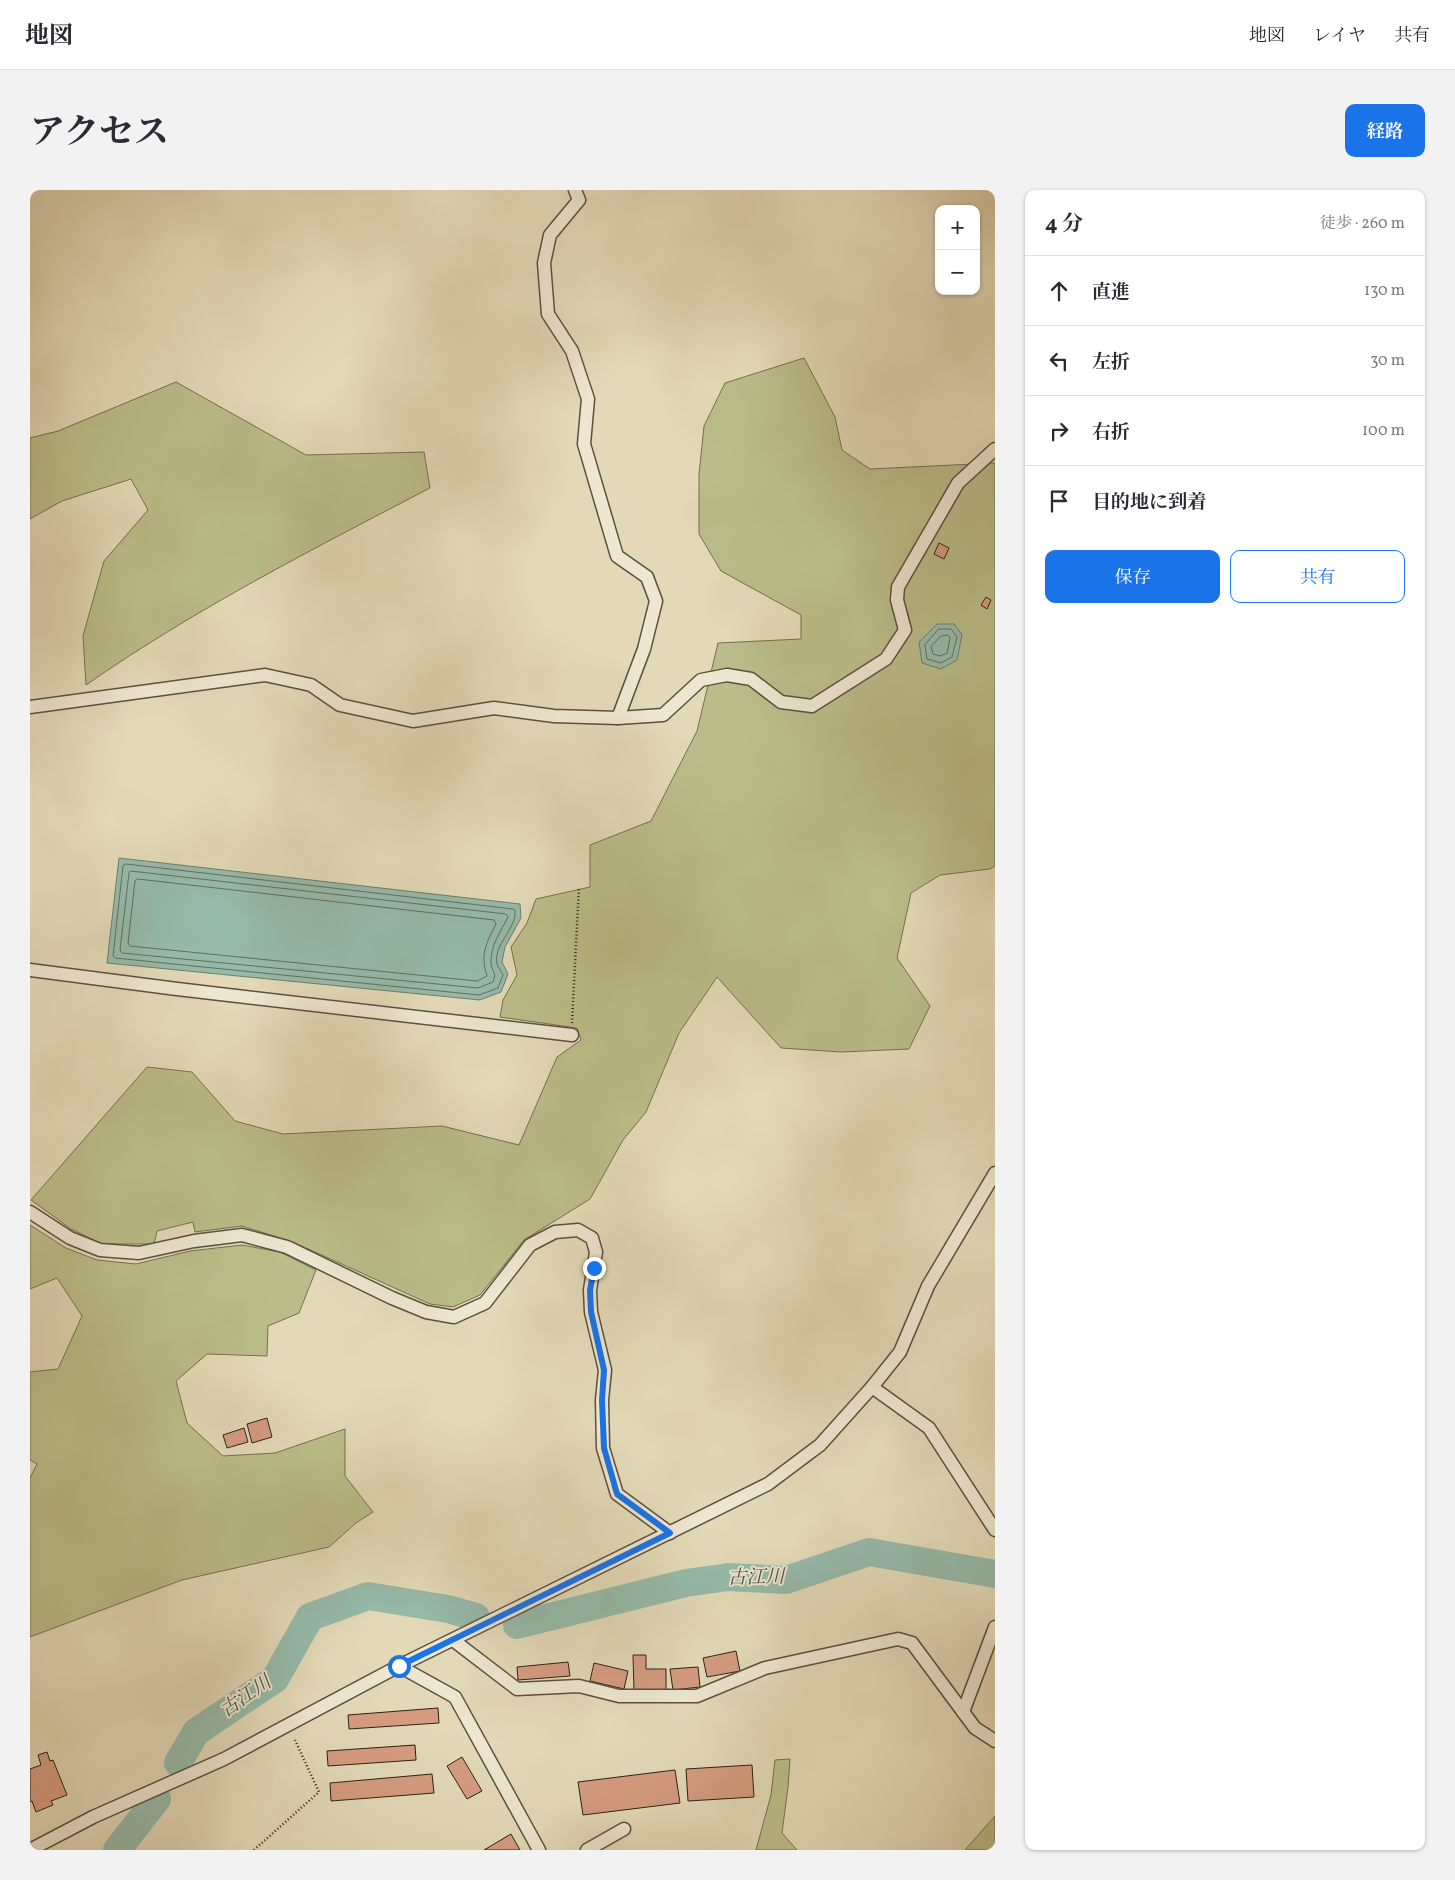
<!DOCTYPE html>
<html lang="ja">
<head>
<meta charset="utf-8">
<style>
	body { margin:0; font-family:Vollkorn,"Noto Serif JP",serif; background:#f2f2f3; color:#2b2b33 }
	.controls { position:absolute; right:15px; top:15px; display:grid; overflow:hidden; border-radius:10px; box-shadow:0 1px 4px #0004 }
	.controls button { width:45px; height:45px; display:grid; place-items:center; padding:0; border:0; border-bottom:1px solid #e1e1e2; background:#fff; color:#2b2b33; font:25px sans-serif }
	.stop { position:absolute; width:15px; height:15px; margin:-11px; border:4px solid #1a73e8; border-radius:50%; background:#fff }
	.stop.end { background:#1a73e8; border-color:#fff; box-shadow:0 1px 5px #0008 }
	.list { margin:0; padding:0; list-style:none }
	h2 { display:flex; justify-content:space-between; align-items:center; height:65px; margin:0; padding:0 20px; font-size:21px }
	h2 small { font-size:16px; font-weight:400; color:#7c7c81 }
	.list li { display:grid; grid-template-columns:32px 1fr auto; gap:15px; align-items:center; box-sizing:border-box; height:70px; padding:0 20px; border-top:1px solid #e1e1e2 }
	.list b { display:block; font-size:19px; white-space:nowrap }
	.list em { font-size:16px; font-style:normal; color:#7c7c81 }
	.actions { display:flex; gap:10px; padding:15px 20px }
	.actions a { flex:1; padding:11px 0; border:1px solid #1a73e8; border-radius:10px; text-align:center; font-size:18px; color:#1a73e8 }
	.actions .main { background:#1a73e8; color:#fff }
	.icon { flex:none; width:28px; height:28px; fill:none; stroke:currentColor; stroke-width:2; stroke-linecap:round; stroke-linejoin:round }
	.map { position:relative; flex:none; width:965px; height:1660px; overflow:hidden; border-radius:10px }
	header { display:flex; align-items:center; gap:30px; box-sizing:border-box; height:70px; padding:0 25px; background:#fff; border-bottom:1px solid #e1e1e2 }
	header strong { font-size:24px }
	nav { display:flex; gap:28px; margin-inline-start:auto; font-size:18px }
	.intro { display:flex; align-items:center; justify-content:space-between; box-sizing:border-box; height:120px; padding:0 30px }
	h1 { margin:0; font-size:35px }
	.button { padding:12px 22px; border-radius:10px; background:#1a73e8; color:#fff; font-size:18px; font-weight:700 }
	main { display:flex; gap:30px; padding:0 30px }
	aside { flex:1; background:#fff; border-radius:10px; box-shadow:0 1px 4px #0004 }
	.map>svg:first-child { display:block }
	.green { fill:#babd89; stroke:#747050 }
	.water { fill:#96baaa; stroke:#6d7d6f }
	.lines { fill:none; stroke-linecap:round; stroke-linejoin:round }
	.shore { stroke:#626e60; stroke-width:1 }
	.river { stroke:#96baaa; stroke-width:28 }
	.building { fill:#d59c80; stroke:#2f2216 }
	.minor-casing { stroke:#5c503e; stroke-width:15 }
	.path { stroke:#2f2216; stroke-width:2.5; stroke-dasharray:1 2.5; stroke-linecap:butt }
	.minor { stroke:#ede6d0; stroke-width:12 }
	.route { stroke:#1a73e8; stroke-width:6 }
	.labels { text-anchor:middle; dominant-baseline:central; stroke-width:4; stroke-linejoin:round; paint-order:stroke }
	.water-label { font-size:19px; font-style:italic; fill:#4e5042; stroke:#ede6d0 }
</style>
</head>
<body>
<header>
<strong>地図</strong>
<nav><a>地図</a><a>レイヤ</a><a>共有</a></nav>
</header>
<div class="intro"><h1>アクセス</h1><a class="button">経路</a></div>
<main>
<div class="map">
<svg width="965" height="1660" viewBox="0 0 965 1660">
	<rect width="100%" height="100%" fill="#e3d9b7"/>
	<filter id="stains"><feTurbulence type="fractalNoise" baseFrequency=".004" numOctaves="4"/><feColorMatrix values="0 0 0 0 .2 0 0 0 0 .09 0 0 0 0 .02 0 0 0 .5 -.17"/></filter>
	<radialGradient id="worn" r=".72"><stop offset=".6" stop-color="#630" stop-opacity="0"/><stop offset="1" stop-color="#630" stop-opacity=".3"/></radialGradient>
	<!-- green -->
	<g class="green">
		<path d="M 774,168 L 805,227 L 812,260 L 840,279 L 965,273 L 965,676 L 960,679 L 910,685 L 881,703 L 867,768 L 900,816 L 879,859 L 811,862 L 751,858 L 687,787 L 649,843 L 616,922 L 593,950 L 560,1009 L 494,1050 L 450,1105 L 423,1117 L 400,1114 L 263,1052 L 212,1036 L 165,1042 L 163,1032 L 127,1041 L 124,1054 L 72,1054 L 41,1039 L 1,1010 L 117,877 L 162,882 L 205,931 L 253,944 L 412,936 L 489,955 L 527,867 L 551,850 L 547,838 L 470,827 L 473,810 L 487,785 L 481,757 L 497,733 L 506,709 L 560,697 L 560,655 L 621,631 L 667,541 L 688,453 L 771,449 L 771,425 L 691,381 L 669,344 L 669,284 L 674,236 L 695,193 Z"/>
		<path d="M 146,192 L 276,265 L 394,262 L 400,298 C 283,359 165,419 56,495 L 53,446 L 74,371 L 118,320 L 101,289 L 32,311 L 0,329 L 0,248 L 28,241 Z"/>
		<path d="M 0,1035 L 36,1058 L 67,1070 L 106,1074 L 160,1061 L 212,1055 L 250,1062 L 286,1080 L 269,1123 L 238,1136 L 237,1166 L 177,1164 L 146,1191 L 157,1233 L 193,1266 L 245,1263 L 315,1239 L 315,1286 L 343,1322 L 326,1333 L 299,1357 L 152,1390 L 0,1447 L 0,1288 L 7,1274 L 0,1270 L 0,1182 L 28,1179 L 52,1126 L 27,1088 L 0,1099 Z"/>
		<path d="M 760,1569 L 758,1597 L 752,1643 L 767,1660 L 726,1660 L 741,1605 L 745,1570 Z"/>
		<path d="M 965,1626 L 965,1660 L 935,1660 Z"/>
	</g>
	<!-- water -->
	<g class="water">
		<path d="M 907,434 L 924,434 L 932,445 L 927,470 L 911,479 L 892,473 L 889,452 Z"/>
		<path d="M 89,668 L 490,714 L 491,728 L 475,757 L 472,772 L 478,784 L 471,802 L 450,810 L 77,773 Z"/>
	</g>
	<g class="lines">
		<!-- shore -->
		<g class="shore">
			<path d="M 909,439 L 921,439 L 927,447 L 922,467 L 911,473 L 897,469 L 895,455 Z"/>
			<path d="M 911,446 L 918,445 L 920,448 L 917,463 L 910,466 L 903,464 L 901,457 Z"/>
			<path d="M 96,674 L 483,719 L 485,720 C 487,739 463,754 467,774 C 468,777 471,781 473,785 L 468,798 L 449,805 L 85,768 L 83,766 L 93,676 Z"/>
			<path d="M 101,681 L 476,724 L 478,727 C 471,741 460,756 461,773 C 462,783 467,781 463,792 L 448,798 L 92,763 L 90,760 L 99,683 Z"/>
			<path d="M 108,689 L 464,730 L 466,734 C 456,753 450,765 457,786 L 447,791 L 100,756 L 98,753 L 105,691 Z"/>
		</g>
		<!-- river -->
		<g class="river">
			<path d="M 487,1435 L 656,1393 L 698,1387 L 756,1390 L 839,1362 L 965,1384"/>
			<path d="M 148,1573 L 166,1542 L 245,1489 L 280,1427 L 338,1406 L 418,1419 L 446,1427"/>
			<path d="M 87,1660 L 127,1609"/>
		</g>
	</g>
	<!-- building -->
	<g class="building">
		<path d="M 909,353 L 919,358 L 914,369 L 904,364 Z"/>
		<path d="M 956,407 L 961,410 L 957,419 L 951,415 Z"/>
		<path d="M 237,1228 L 242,1247 L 222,1253 L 217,1234 Z"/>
		<path d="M 214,1238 L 218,1252 L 197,1258 L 193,1245 Z"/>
		<path d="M 706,1461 L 710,1481 L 677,1487 L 673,1468 Z"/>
		<path d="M 603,1465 L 616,1465 L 616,1479 L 636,1479 L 636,1501 L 604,1501 Z"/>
		<path d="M 538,1472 L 540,1486 L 488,1490 L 487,1477 Z"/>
		<path d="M 564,1473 L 598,1481 L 594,1499 L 560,1491 Z"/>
		<path d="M 668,1477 L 670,1497 L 643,1500 L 640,1479 Z"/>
		<path d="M 408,1518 L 409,1533 L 319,1539 L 318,1525 Z"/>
		<path d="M 385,1555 L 386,1570 L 298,1576 L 297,1561 Z"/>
		<path d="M 17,1562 L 20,1571 L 23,1570 L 37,1605 L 21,1611 L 23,1615 L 6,1622 L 2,1611 L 0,1612 L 0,1579 L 11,1575 L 8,1565 Z"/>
		<path d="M 432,1567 L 452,1601 L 437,1609 L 417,1576 Z"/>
		<path d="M 722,1575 L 724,1607 L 658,1611 L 656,1579 Z"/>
		<path d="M 645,1580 L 650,1613 L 553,1625 L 548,1592 Z"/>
		<path d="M 402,1584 L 404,1603 L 301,1611 L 300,1593 Z"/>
		<path d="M 481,1644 L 490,1660 L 454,1660 Z"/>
	</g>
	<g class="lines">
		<!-- minor casing -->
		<g class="minor-casing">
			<g id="minor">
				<path d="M 545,0 L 549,10 L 520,45 L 514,73 L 518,124 L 542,161 L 558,209 L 554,254 L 587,366 L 617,387 L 626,411 L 614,459 L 588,528"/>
				<path d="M 0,517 L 235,485 L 281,495 L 310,515 L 383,531 L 464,518 L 524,526 L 588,528 L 633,525 L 671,490 L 697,485 L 721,489 L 751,512 L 782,516 L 856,469 L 875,440 L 867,410 L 868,397 L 928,293 L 965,259"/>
				<path d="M 0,780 L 147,799 L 542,845"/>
				<path d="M 0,1022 L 40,1048 L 70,1060 L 109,1063 L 164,1051 L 212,1045 L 257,1057 L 362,1108 L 396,1122 L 424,1127 L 455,1113 L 500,1055 L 525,1042 L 548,1040 L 562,1048 L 566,1062 L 560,1100 L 561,1122 L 575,1180 L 572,1210 L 573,1258 L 587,1304 L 640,1343"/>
				<path d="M 842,1197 L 899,1238 L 965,1340"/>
				<path d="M 423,1450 L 487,1499 L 549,1496 L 589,1506 L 667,1506 L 735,1478 L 868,1449 L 882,1453 L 945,1538 L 965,1551"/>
				<path d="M 369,1476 L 425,1507 L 509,1660"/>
				<path d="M 933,1522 L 965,1437"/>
				<path d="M 0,1660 L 63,1627 L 194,1569 L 369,1476 L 738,1294 L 790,1255 L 842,1197 L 870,1162 L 898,1096 L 965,983"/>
				<path d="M 557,1660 L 594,1639"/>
			</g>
		</g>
		<!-- path -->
		<g class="path">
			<path d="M 542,833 L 549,697"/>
			<path d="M 224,1660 L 289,1602 L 264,1548"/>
		</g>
		<!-- minor -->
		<use href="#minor" class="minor"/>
	</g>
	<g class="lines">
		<!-- route -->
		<path class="route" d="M 369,1476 L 640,1343 L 587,1304 L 574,1258 L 572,1210 L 574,1180 L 561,1122 L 560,1100 L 564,1078"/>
	</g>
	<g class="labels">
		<!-- water labels -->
		<g class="water-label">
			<text transform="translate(726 1388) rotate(-1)">古江川</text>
			<text transform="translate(216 1507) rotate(-35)">古江川</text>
		</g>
	</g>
	<rect width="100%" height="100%" filter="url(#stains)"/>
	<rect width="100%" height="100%" fill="url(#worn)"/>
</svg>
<div class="controls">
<button>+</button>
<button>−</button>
</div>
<div class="stop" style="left:369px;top:1476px"></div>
<div class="stop end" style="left:564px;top:1078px"></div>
</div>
<aside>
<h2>4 分<small>徒歩 · 260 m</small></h2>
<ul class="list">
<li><svg class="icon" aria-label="ahead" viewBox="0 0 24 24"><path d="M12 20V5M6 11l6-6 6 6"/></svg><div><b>直進</b></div><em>130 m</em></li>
<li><svg class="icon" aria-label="left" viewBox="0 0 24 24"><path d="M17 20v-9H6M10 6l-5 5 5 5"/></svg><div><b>左折</b></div><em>30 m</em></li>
<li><svg class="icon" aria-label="right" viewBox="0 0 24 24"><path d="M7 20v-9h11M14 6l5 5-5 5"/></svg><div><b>右折</b></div><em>100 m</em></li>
<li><svg class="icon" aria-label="arrive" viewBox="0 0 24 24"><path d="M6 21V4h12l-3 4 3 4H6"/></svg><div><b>目的地に到着</b></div></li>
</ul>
<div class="actions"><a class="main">保存</a><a>共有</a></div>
</aside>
</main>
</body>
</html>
